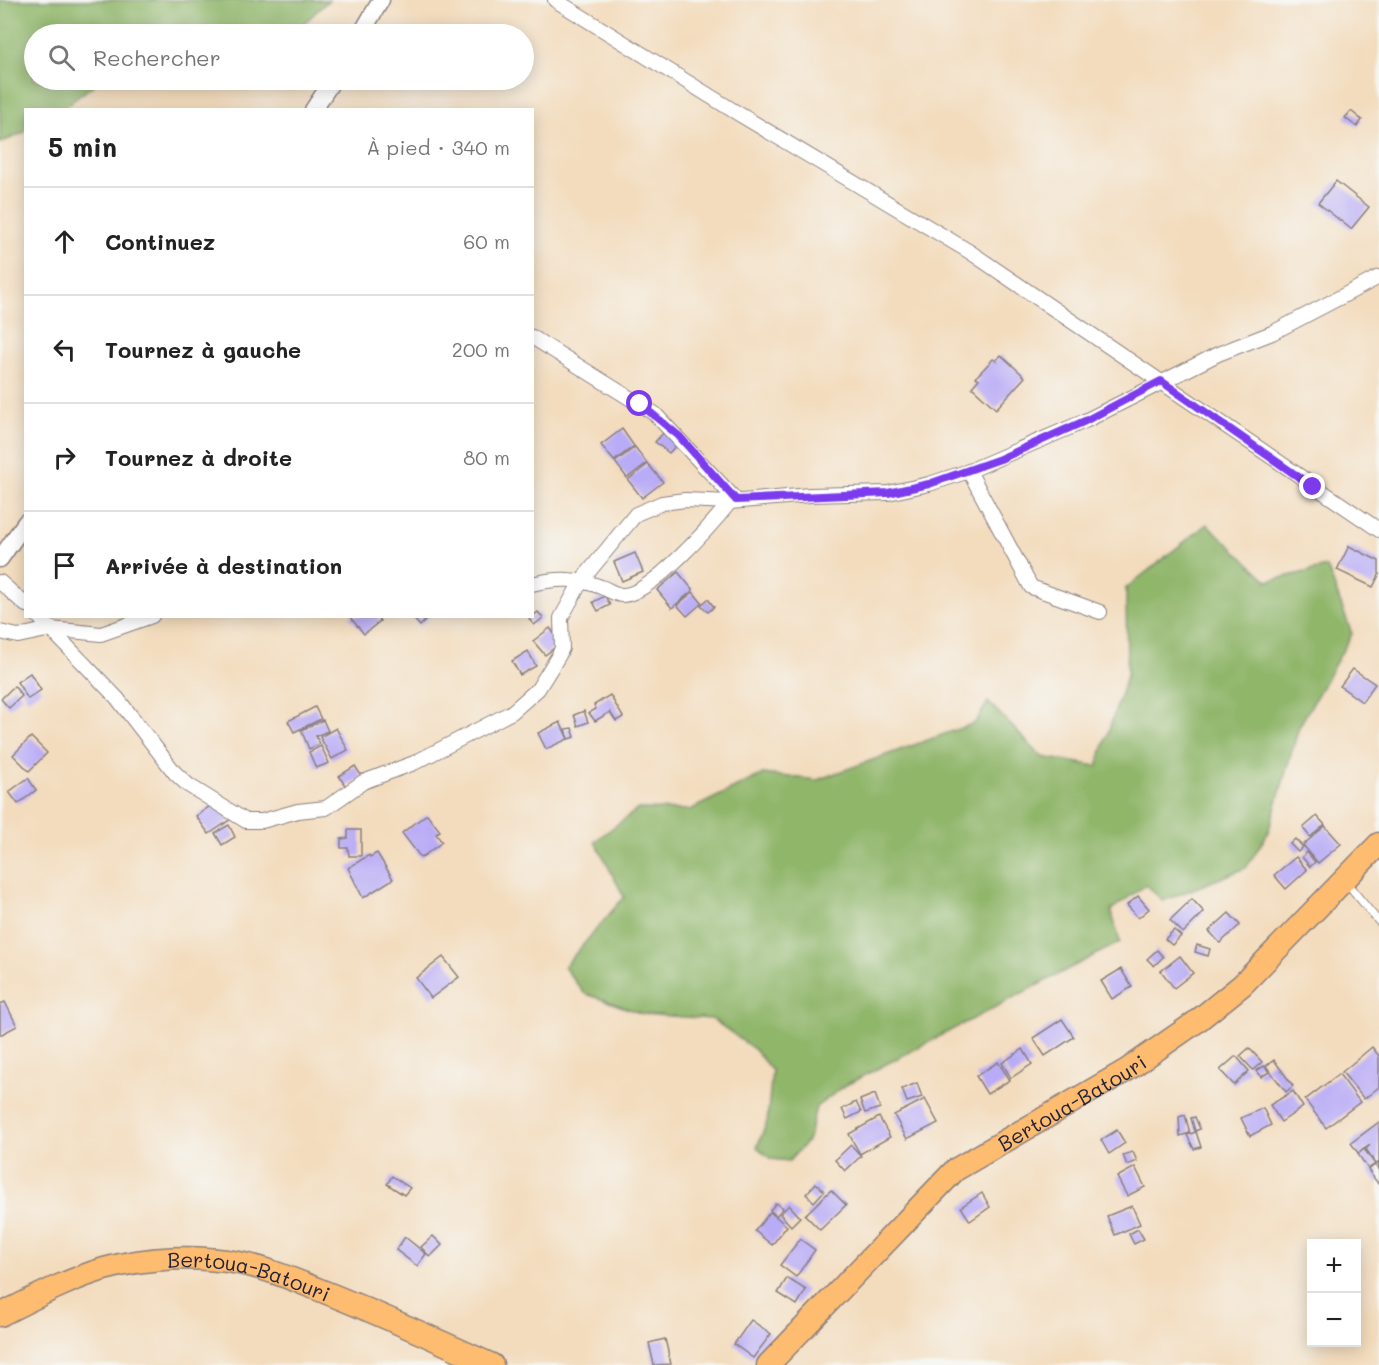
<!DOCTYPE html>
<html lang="fr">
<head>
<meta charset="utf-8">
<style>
	body { margin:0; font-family:Mali,sans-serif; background:#f6f6f6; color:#222 }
	.controls { position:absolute; right:18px; bottom:18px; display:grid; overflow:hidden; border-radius:0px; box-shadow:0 3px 15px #0003 }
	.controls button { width:54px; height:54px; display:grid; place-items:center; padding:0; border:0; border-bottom:2px solid #e0e0e0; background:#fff; color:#222; font:30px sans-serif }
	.stop { position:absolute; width:18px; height:18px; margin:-14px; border:4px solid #7c3aed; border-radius:50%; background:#fff }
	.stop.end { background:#7c3aed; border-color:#fff; box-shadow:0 2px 6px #0008 }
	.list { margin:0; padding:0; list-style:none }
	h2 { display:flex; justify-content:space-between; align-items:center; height:78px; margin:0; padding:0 24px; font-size:26px }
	h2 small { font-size:20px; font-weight:400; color:#767676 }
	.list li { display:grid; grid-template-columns:39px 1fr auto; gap:18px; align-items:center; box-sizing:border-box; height:108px; padding:0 24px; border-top:2px solid #e0e0e0 }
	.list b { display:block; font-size:22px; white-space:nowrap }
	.list em { font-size:20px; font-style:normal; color:#767676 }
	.icon { flex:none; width:33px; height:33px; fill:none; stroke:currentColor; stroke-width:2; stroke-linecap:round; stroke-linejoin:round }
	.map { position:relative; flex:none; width:1379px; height:1365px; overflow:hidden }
	.search { position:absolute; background:#fff; box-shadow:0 3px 15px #0003; left:24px; top:24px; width:510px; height:66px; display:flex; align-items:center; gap:15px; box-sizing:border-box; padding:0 21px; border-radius:33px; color:#767676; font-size:22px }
	.panel { position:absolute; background:#fff; box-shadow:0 3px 15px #0003; left:24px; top:108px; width:510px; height:510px; border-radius:0px }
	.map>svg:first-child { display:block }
	.forest { fill:#90b66b; stroke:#596c53; stroke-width:1.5 }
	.building { fill:#b9acf6 }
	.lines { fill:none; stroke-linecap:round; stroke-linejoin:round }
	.service-casing { stroke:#8a7f7c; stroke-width:9 }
	.minor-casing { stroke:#8a7f7c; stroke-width:16 }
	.tertiary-casing { stroke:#8a7f7c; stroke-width:19 }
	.trunk-casing { stroke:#8a7f7c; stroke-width:25 }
	.service { stroke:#fff; stroke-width:7 }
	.minor { stroke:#fff; stroke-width:14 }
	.tertiary { stroke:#fff; stroke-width:16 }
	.trunk { stroke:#febc70; stroke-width:22 }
	.route { stroke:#7c3aed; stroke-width:8 }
	.labels { text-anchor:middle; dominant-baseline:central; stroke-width:6; stroke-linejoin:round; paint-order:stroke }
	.street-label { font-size:21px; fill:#22223b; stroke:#f6f6f2 }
</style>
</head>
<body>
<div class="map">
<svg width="1379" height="1365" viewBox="0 0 1379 1365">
	<rect width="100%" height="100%" fill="#f6f6f2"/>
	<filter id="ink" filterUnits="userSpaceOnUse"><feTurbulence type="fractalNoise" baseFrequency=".0167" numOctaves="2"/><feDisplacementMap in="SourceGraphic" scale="12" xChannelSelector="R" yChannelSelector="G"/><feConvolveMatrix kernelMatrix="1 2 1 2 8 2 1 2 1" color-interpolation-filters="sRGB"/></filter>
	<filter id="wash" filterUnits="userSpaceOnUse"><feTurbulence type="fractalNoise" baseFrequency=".008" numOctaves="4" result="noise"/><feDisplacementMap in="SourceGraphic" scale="24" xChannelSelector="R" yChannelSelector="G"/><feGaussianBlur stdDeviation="1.35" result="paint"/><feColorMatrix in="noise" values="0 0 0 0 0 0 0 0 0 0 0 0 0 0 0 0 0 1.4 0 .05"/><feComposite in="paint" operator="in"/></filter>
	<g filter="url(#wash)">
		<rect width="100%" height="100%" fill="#f3dcbd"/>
		<!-- forest -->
		<g class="forest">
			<path d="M 0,0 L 329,0 L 292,34 L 34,34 L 34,80 L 100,80 L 62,109 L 26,110 L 25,132 L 0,143 Z"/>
			<path d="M 122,80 L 250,80 L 245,84 Z"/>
			<path d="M 1207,524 L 1268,581 L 1327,567 L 1352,634 L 1299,727 L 1268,833 L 1246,868 L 1163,901 L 1146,885 L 1111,910 L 1120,942 L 846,1085 L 816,1107 L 808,1140 L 789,1161 L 771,1159 L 757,1147 L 767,1122 L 772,1071 L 754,1049 L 712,1019 L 643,1014 L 584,993 L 564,967 L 624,897 L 595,841 L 638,809 L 690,810 L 763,774 L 817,780 L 975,723 L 988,702 L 1042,757 L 1097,766 L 1127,675 L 1126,588 Z"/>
		</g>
		<g id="blocks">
			<!-- building -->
			<g class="building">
				<path d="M 1351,111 L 1362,120 L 1357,127 L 1345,118 Z"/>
				<path d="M 1336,181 L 1369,207 L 1351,229 L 1318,203 Z"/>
				<path d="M 1001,355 L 1025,377 L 996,409 L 972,387 L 979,379 L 976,377 L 993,359 L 996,361 Z"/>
				<path d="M 622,429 L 634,446 L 614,461 L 601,445 Z"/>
				<path d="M 667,429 L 680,441 L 669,453 L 655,442 Z"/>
				<path d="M 635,447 L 647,463 L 627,478 L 615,462 Z"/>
				<path d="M 648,464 L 663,482 L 642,498 L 628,480 Z"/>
				<path d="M 1349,546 L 1379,561 L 1379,575 L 1373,587 L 1337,570 Z"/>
				<path d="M 635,553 L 643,572 L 622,581 L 614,562 Z"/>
				<path d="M 678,572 L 693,590 L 672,608 L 657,590 Z"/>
				<path d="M 693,592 L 702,603 L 687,616 L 677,605 Z"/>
				<path d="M 605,596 L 610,605 L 598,611 L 593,602 Z"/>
				<path d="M 708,599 L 714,607 L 708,612 L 701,605 Z"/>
				<path d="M 538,612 L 543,618 L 534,625 L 529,619 Z"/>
				<path d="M 349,616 L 377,616 L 380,621 L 364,634 Z"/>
				<path d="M 411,616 L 430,616 L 420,626 Z"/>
				<path d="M 550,628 L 561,643 L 545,655 L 533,641 Z"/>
				<path d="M 528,651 L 536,666 L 520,675 L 512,661 Z"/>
				<path d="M 1353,669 L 1375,684 L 1362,702 L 1340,686 Z"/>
				<path d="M 30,673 L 41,690 L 28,699 L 17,682 Z"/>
				<path d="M 14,686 L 22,696 L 9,708 L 1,699 Z"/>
				<path d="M 610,695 L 623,717 L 616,721 L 610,712 L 595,721 L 589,713 L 596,709 L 594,705 Z"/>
				<path d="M 315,707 L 321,719 L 294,732 L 288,721 Z"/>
				<path d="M 584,711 L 588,722 L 578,726 L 574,715 Z"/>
				<path d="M 323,720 L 328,731 L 316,736 L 320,744 L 309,749 L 301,730 Z"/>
				<path d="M 560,722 L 568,739 L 546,749 L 538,733 Z"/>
				<path d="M 336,728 L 348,750 L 332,759 L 320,737 Z"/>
				<path d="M 572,728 L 575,737 L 568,739 L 565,729 Z"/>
				<path d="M 31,737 L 47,753 L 29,771 L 13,755 Z"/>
				<path d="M 321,746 L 329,763 L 316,768 L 309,752 Z"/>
				<path d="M 355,766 L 362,777 L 346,787 L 339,776 Z"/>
				<path d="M 28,778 L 36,790 L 18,804 L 9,792 Z"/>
				<path d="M 219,800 L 231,819 L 209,834 L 196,816 Z"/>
				<path d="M 427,814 L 440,831 L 436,834 L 442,842 L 421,858 L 402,833 Z"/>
				<path d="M 1317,816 L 1325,825 L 1310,837 L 1303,828 Z"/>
				<path d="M 229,825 L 235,837 L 222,845 L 215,833 Z"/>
				<path d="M 1325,826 L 1341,844 L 1318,863 L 1303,845 Z"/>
				<path d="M 348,830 L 361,830 L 361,856 L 349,856 L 348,848 L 341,848 L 341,839 L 348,838 Z"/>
				<path d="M 1295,839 L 1303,847 L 1298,852 L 1290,844 Z"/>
				<path d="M 1307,852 L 1315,862 L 1310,867 L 1302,857 Z"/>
				<path d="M 377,853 L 393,879 L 363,898 L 348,868 L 369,855 L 370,857 Z"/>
				<path d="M 1296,857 L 1307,870 L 1286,889 L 1274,875 Z"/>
				<path d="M 1138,896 L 1149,909 L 1138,918 L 1127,905 Z"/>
				<path d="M 1192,899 L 1204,912 L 1183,933 L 1170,920 Z"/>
				<path d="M 1229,913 L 1240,925 L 1220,943 L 1209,931 Z"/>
				<path d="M 1174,930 L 1181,936 L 1172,945 L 1165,939 Z"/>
				<path d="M 1197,945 L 1210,949 L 1208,956 L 1195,952 Z"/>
				<path d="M 1157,950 L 1163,957 L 1154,966 L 1147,959 Z"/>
				<path d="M 1180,956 L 1193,973 L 1174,988 L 1161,971 Z"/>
				<path d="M 443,957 L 459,977 L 431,998 L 416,978 Z"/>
				<path d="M 1121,969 L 1132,987 L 1112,999 L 1101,981 Z"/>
				<path d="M 5,1002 L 17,1026 L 0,1035 L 0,1004 Z"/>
				<path d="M 1062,1019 L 1074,1037 L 1045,1056 L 1033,1038 Z"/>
				<path d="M 1372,1047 L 1379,1056 L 1379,1087 L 1364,1099 L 1342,1072 Z"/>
				<path d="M 1249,1048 L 1262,1062 L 1253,1070 L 1240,1056 Z"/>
				<path d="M 1023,1049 L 1032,1064 L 1011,1078 L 1002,1063 Z"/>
				<path d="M 1236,1056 L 1249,1071 L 1234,1085 L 1220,1070 Z"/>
				<path d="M 1274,1060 L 1293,1086 L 1286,1092 L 1266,1066 Z"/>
				<path d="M 998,1062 L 1010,1080 L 987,1094 L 976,1076 Z"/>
				<path d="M 1264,1066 L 1269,1072 L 1261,1077 L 1256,1071 Z"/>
				<path d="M 1339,1074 L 1360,1102 L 1326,1128 L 1305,1100 Z"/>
				<path d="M 917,1083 L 922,1097 L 907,1102 L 902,1089 Z"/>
				<path d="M 1293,1091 L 1303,1107 L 1281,1122 L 1270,1105 Z"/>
				<path d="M 875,1094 L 880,1108 L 865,1113 L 860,1100 Z"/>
				<path d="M 925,1099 L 938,1123 L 907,1139 L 894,1115 Z"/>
				<path d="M 856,1102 L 861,1112 L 847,1119 L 842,1109 Z"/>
				<path d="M 1263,1108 L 1271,1125 L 1250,1136 L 1241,1118 Z"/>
				<path d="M 1185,1115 L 1190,1133 L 1180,1136 L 1179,1117 Z"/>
				<path d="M 879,1117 L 890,1137 L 860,1154 L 849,1134 Z"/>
				<path d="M 1195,1117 L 1200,1129 L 1195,1131 L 1191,1118 Z"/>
				<path d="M 1379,1122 L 1379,1169 L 1378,1163 L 1376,1164 L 1366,1149 L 1370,1145 L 1358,1153 L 1351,1143 Z"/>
				<path d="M 1117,1130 L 1125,1143 L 1109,1154 L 1101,1140 Z"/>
				<path d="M 1196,1132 L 1201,1147 L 1194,1149 L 1187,1135 Z"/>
				<path d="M 851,1145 L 861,1156 L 845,1171 L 835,1160 Z"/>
				<path d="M 1364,1149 L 1375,1164 L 1368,1169 L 1358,1154 Z"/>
				<path d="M 1133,1152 L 1137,1161 L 1127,1165 L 1123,1155 Z"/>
				<path d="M 1375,1165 L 1379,1171 L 1379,1185 L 1368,1170 Z"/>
				<path d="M 1135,1167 L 1145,1187 L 1127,1196 L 1117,1177 Z"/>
				<path d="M 392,1176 L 410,1188 L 404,1195 L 387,1184 Z"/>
				<path d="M 816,1183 L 824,1191 L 814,1202 L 806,1194 Z"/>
				<path d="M 831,1190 L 846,1205 L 820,1230 L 805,1215 Z"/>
				<path d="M 982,1193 L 990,1207 L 970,1221 L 961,1207 Z"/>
				<path d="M 776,1203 L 783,1208 L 776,1216 L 770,1210 Z"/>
				<path d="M 789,1205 L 800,1217 L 791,1226 L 780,1214 Z"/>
				<path d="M 1132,1206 L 1140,1224 L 1115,1235 L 1107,1216 Z"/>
				<path d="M 770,1212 L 787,1226 L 772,1245 L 755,1231 Z"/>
				<path d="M 1138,1229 L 1144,1239 L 1134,1244 L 1129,1234 Z"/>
				<path d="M 433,1236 L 442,1245 L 430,1257 L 421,1247 Z"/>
				<path d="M 405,1237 L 426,1254 L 417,1266 L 396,1250 Z"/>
				<path d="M 800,1239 L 815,1250 L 796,1277 L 780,1265 Z"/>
				<path d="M 787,1278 L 806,1290 L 797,1305 L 778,1293 Z"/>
				<path d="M 751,1320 L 771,1334 L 753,1358 L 734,1344 Z"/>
				<path d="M 665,1339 L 671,1364 L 654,1365 L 649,1343 Z"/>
			</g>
		</g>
	</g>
	<g filter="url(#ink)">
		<use href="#blocks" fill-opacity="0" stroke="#8a7f7c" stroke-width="1.5"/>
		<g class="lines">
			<!-- service casing -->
			<g class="service-casing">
				<path id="service" d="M 1346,882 L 1379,922"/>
			</g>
			<!-- minor casing -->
			<g class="minor-casing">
				<g id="minor">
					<path d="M 555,0 L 734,111 L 970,252 L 1379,530"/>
					<path d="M 532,337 L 655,414 L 736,500"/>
					<path d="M 969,471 L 1031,587 L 1100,612"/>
					<path d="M 0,582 L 26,605"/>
					<path d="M 532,584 C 557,578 578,578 601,587 C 607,589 616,595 622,595 C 650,596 713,523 730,502 L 810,495 L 888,493 L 929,484 L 969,471 L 1085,421 L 1218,354 L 1272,333 L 1379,277"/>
					<path d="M 38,616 L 117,698 L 175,773 L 188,785 L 246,821 L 262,821 L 298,811 L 326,808 L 363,782 L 414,763 L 512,712 L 538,689 L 559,655 L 562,648 L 561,618 L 582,580 L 636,514 L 662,503 L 685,500 L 730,502"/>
					<path d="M 0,632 L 18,636 L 51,629 L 101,634 L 152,616"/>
				</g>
			</g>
			<!-- tertiary casing -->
			<g class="tertiary-casing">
				<g id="tertiary">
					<path d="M 361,34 L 381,0"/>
					<path d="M 313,110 L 333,80"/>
					<path d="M 0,559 L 26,522"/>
				</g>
			</g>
			<!-- trunk casing -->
			<g class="trunk-casing">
				<g id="trunk">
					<path id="s1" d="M 0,1315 C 34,1298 67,1280 104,1269 C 147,1257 196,1255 239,1263 C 266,1268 292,1279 317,1289 C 376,1312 434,1339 492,1365"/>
					<path id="s2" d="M 768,1365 L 955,1170 L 1127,1070 L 1196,1022 L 1242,985 L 1379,844"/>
				</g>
			</g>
			<!-- service -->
			<use href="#service" class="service"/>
			<!-- minor -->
			<use href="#minor" class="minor"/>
			<!-- tertiary -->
			<use href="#tertiary" class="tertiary"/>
			<!-- trunk -->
			<use href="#trunk" class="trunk"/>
		</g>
	</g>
	<g class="lines" filter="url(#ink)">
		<!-- route -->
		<path class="route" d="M 640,404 L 679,436 L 736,500 L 888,493 L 929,484 L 1000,459 L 1085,421 L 1161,381 L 1313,487"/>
	</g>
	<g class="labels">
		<!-- street labels -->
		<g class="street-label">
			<text stroke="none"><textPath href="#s2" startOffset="405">Bertoua-Batouri</textPath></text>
			<text stroke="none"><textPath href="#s1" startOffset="262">Bertoua-Batouri</textPath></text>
		</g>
	</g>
</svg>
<div class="controls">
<button>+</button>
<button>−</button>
</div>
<div class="stop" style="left:640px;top:404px"></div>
<div class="stop end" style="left:1313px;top:487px"></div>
<div class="search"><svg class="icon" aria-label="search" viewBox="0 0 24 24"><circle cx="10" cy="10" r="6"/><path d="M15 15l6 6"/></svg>Rechercher</div>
<section class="panel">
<h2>5 min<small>À pied · 340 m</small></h2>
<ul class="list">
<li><svg class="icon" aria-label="ahead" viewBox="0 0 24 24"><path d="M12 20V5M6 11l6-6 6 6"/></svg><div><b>Continuez</b></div><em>60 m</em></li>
<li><svg class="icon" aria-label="left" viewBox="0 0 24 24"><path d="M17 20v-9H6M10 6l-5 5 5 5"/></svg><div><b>Tournez à gauche</b></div><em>200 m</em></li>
<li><svg class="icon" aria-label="right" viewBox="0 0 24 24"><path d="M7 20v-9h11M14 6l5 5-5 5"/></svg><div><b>Tournez à droite</b></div><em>80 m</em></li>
<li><svg class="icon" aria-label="arrive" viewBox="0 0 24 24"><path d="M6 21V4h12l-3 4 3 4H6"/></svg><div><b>Arrivée à destination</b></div></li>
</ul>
</section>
</div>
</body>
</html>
